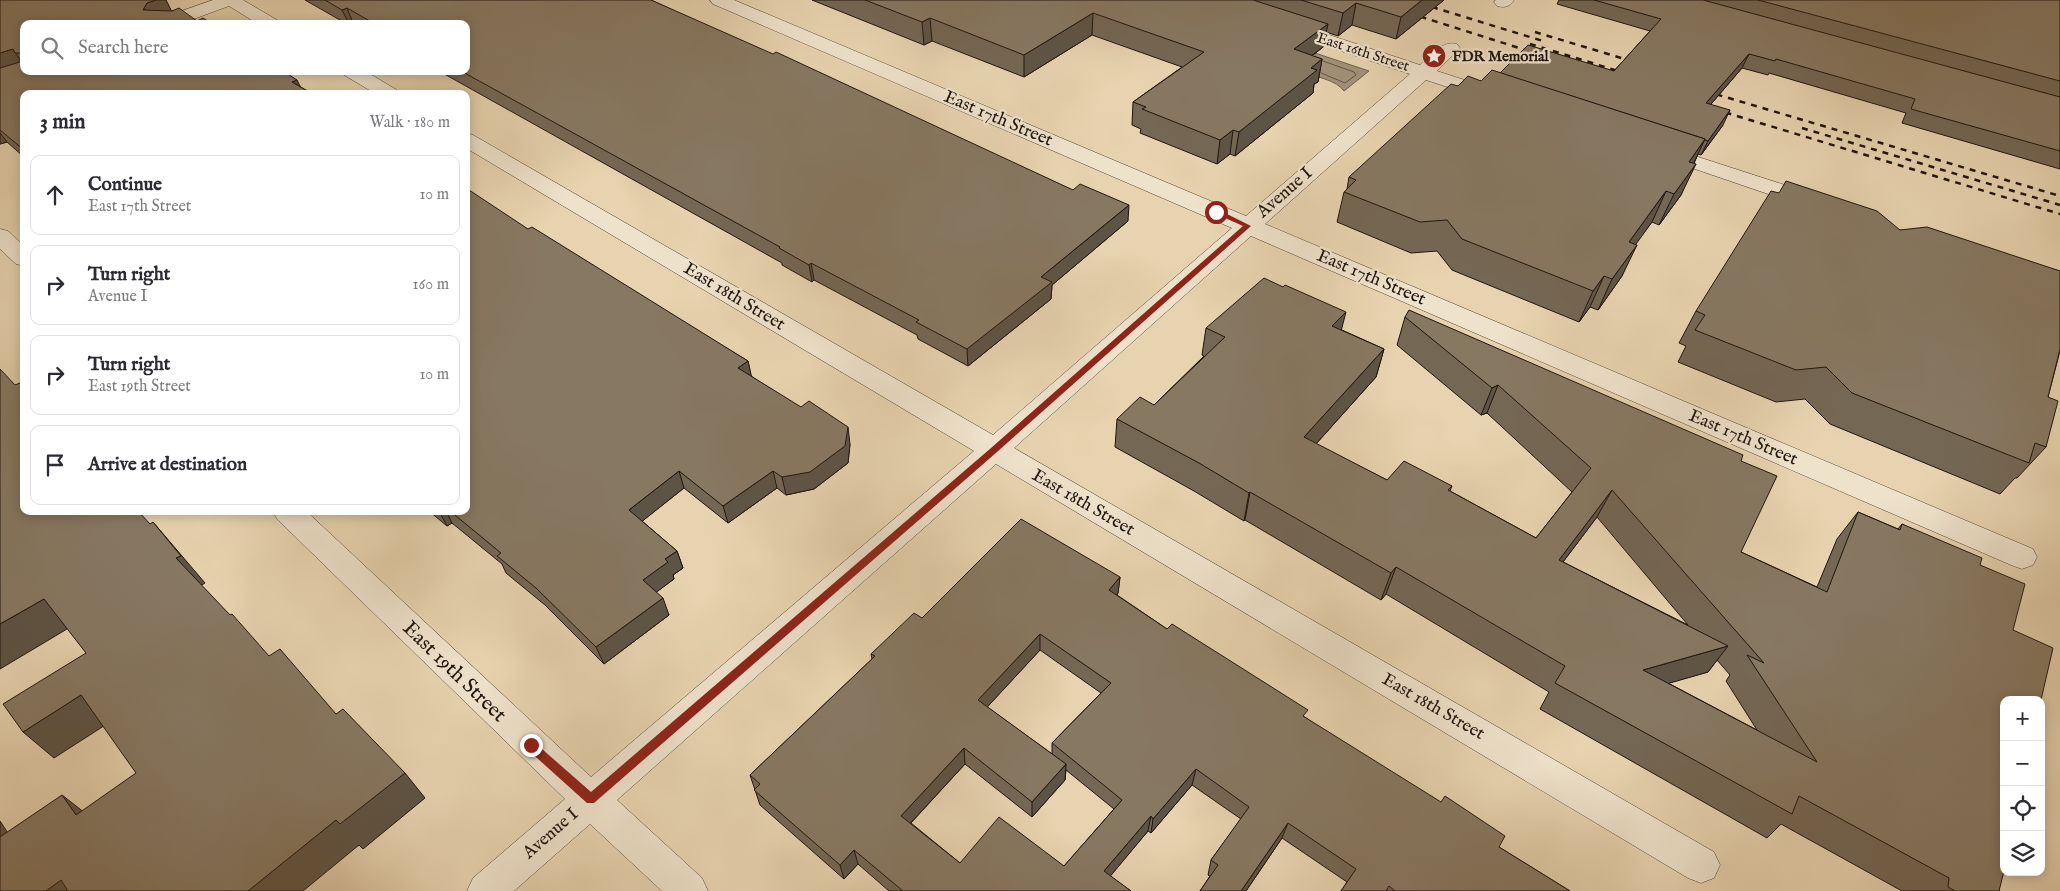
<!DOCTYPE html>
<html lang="en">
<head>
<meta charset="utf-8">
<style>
	body { margin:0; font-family:"IM FELL English",serif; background:#f2f2f3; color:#2b2b33 }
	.controls { position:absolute; right:15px; bottom:15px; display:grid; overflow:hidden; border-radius:10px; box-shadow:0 2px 12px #0003 }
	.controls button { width:45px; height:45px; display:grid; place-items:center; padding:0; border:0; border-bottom:1px solid #e1e1e2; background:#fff; color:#2b2b33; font:25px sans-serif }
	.stop { position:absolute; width:15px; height:15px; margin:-11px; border:4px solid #8f2418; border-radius:50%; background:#fff }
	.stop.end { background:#8f2418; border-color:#fff; box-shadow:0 1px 5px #0008 }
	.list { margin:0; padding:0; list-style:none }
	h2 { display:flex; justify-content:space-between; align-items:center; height:65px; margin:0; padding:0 20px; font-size:21px }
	h2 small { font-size:16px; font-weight:400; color:#7c7c81 }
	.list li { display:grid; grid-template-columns:32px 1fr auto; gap:15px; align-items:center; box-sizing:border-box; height:80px; margin:0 10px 10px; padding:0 10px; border:1px solid #e1e1e2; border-radius:10px }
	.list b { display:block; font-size:19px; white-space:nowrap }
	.list p { margin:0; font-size:16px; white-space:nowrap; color:#7c7c81 }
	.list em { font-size:16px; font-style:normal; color:#7c7c81 }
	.icon { flex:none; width:28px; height:28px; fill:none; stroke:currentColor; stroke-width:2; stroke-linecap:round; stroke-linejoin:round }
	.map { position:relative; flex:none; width:2060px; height:891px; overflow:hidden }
	.search { position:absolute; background:#fff; box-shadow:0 2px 12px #0003; left:20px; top:20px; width:450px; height:55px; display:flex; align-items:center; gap:12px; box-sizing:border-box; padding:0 18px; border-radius:10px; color:#7c7c81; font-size:19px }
	.panel { position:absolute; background:#fff; box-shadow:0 2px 12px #0003; left:20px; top:90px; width:450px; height:425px; border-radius:10px }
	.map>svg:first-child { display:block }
	.water { fill:#a39279; stroke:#6e604f }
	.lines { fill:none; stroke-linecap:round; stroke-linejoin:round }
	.shore { stroke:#615444; stroke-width:1 }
	.minor-casing { stroke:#514437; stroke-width:1 }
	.minor { fill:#efe2cb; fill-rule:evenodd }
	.rail { stroke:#1f150f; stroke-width:2.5; stroke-dasharray:6 6; stroke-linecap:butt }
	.wall { fill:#746754; stroke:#1f150f; fill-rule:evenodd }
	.shaded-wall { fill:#5e5445; stroke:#1f150f }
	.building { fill:#877862; stroke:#1f150f; fill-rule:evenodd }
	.route { fill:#8f2418 }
	.labels { text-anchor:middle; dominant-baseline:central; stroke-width:4.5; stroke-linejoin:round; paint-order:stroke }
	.far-street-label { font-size:15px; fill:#1f150f; stroke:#efe2cb }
	.far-poi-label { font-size:15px; font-weight:bold; fill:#1f150f; stroke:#efe2cb; text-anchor:start }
	.street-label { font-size:18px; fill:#1f150f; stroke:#efe2cb }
	.near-street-label { font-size:21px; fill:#1f150f; stroke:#efe2cb }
</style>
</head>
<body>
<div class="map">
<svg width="2060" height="891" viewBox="0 0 2060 891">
	<rect width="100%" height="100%" fill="#e7d3af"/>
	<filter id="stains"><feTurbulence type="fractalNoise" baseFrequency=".004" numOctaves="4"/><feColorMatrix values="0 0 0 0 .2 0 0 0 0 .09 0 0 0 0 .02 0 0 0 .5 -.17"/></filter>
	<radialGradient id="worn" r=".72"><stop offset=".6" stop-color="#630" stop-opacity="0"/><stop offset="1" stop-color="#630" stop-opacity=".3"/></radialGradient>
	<!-- water -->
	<path class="water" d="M 1315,53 L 1369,71 L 1344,91 C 1336,80 1319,78 1307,73 L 1315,62 Z"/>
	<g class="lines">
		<!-- shore -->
		<path class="shore" d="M 1321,73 L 1345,83 L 1356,75 L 1354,72 L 1323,61"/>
		<!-- minor casing -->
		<g class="minor-casing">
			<g id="minor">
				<path d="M 213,0 L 243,0 L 277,20 L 280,24 L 258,24 L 229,6 L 180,24 L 153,24 L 156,20 Z"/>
				<path d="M 710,0 L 734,0 L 1246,216 L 1410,74 L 1284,32 L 1281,28 L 1284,24 L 1290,23 L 1296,24 L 1420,65 C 1431,56 1442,40 1457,44 L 1460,48 L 1437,71 L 1501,92 L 1504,96 L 1501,100 L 1494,102 L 1487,100 L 1426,80 L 1265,224 L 2033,549 L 2037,557 L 2033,565 L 2022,569 L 2011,565 L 1251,236 L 1014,448 L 1714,852 L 1720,865 L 1714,878 L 1701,883 L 1688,878 L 996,464 L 617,800 L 702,878 L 708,891 L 662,891 L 590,824 L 514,891 L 467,891 L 473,878 L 565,799 L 277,519 L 273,511 L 306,511 L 591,777 L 974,451 L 466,148 L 466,133 L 473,135 L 993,435 L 1232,228 L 713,4 Z"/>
				<path d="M 1496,0 L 1514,0 C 1509,7 1505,8 1497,6 L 1494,2 Z"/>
				<path d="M 342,71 L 365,71 L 397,90 L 400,94 L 376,94 L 344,75 Z"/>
				<path d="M 1658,144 L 1825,198 L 1828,203 L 1825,208 L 1817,210 L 1809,208 L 1651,154 L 1648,150 L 1651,146 Z"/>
				<path d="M 0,229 L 8,231 L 24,246 L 24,266 L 16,264 L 0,249 Z"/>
			</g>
		</g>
		<!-- minor -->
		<use href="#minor" class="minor"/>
		<!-- rail -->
		<g class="rail">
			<path d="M 1409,0 L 1543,41"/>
			<path d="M 1409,13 L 1538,54"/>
			<path d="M 1535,32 L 1638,63"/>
			<path d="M 1530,44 L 1628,74"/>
			<path d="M 1705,91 L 2060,196"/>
			<path d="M 1714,109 L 2060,214"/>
			<path d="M 1802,128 L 2060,205"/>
		</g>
	</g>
	<!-- wall -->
	<g class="wall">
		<path d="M 0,0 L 166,0 L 171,11 L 197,21 L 212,24 L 24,24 L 24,157 L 7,142 L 0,144 Z"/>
		<path d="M 305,0 L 651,0 L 1128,221 L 1052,285 L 1051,299 L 968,366 L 918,339 L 917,335 L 814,280 L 812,282 L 782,265 L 782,263 L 439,71 L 466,71 L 466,24 L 347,24 Z"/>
		<path d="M 812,0 L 1444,0 L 1396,39 L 1352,25 L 1338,36 L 1326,32 L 1323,47 L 1312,56 L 1322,59 L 1318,82 L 1314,84 L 1313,93 L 1235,156 L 1230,154 L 1217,164 L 1140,133 L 1141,129 L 1132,125 L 1133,102 L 1182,67 L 1092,35 L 1024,77 L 932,41 L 924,45 Z"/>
		<path d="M 1559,0 L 2060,0 L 2060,169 L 1902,123 L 1906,113 L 1769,73 L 1768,75 L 1742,68 L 1711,104 L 1723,125 L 1701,155 L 1698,154 L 1681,195 L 1659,225 L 1652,222 L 1635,244 L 1622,276 L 1598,310 L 1590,307 L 1579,322 L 1452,270 L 1437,251 L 1411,253 L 1337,222 L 1344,192 L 1347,189 L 1349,177 L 1458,86 L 1481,81 L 1500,73 L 1614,71 L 1650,31 L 1557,4 Z"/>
		<path d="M 528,229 L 748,361 L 751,376 L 850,444 L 848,463 L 814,489 L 786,495 L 777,488 L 728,523 L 684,488 L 642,521 L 677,551 L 683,568 L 673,575 L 674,579 L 656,592 L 669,615 L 604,664 L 545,605 L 506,573 L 502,564 L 452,523 L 447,526 L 429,511 L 466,511 Z"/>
		<path d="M 1900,230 L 2060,271 L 2060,351 L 2048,397 L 2046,447 L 2017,478 L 2015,478 L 2000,494 L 1830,424 L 1805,399 L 1776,402 L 1678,362 L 1686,346 L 1679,343 L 1696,311 Z"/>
		<path d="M 1405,317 L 1741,461 L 1741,552 L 1817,587 L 1837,539 L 1858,512 L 1898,529 L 1902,524 L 1980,565 L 2013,630 L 1999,891 L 1902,891 L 1781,824 L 1767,838 L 1540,709 L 1549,692 L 1386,594 L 1381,600 L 1245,520 L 1244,521 L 1194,491 L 1115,447 L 1117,419 L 1154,405 L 1204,356 L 1202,355 L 1206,328 L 1342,330 L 1384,349 L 1376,377 L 1316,444 L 1387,480 L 1452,486 L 1450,491 L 1536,538 L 1572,492 L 1487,413 L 1481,415 L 1397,345 ZM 1597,517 L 1688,625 L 1563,562 ZM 1717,660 L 1730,675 L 1726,681 L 1757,730 L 1668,683 L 1708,672 Z"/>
		<path d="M 1120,577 L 1118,593 L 1117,595 L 1167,629 L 1306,718 L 1499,847 L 1570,891 L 1341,891 L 1347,882 L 1282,838 L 1246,891 L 1200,891 L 1210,876 L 1208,875 L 1211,860 L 1241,819 L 1192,785 L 1151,833 L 1148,831 L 1110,876 L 1131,891 L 889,891 L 858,864 L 844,879 L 760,805 L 750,775 L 872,659 L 871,654 L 922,618 ZM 1040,650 L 1101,693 L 1052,743 L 1052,754 L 987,707 ZM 965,764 L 1032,817 L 1065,780 L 1066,770 L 1114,809 L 1064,866 L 960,863 L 911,823 Z"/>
	</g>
	<!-- shaded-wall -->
	<g class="shaded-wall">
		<path d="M 156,0 L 166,0 L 172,12 L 143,10 L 147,3 Z"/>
		<path d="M 1422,0 L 1444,0 L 1396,39 L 1401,17 Z"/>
		<path d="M 1356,3 L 1352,25 L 1338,36 L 1343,13 Z"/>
		<path d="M 347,8 L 353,23 L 349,24 L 342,10 Z"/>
		<path d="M 1093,13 L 1092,35 L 1024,77 L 1024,55 Z"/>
		<path d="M 930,18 L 932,41 L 924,45 L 922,22 Z"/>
		<path d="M 1328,24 L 1323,47 L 1290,72 L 1294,49 Z"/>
		<path d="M 13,49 L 23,64 L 0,72 L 0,53 Z"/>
		<path d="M 1749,54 L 1742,68 L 1700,117 L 1706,103 Z"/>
		<path d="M 1322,59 L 1318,82 L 1314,84 L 1313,93 L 1235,156 L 1239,132 L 1311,68 Z"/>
		<path d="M 297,80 L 304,94 L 292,82 Z"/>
		<path d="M 1730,110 L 1723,125 L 1701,155 L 1708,141 Z"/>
		<path d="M 1233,130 L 1230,154 L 1217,164 L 1220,140 Z"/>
		<path d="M 0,133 L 7,142 L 0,144 Z"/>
		<path d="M 1705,139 L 1691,169 L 1689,162 Z"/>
		<path d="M 1696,164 L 1681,195 L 1659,225 L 1674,194 Z"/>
		<path d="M 1666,191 L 1652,222 L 1615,273 L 1629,242 Z"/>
		<path d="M 1129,205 L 1128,221 L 1052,285 L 1051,299 L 968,366 L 967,349 L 1041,277 Z"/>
		<path d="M 1637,245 L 1622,276 L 1598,310 L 1612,279 Z"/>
		<path d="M 811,263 L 814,280 L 812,282 L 809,265 Z"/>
		<path d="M 1604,276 L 1590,307 L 1579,322 L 1593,291 Z"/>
		<path d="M 1346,312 L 1339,339 L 1332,326 Z"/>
		<path d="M 1384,349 L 1376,377 L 1297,465 L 1304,437 Z"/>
		<path d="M 748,361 L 752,379 L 738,368 Z"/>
		<path d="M 1498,385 L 1487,413 L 1481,415 L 1492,388 Z"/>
		<path d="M 848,427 L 850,444 L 848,463 L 814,489 L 786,495 L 782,477 Z"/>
		<path d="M 679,471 L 684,488 L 635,527 L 629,510 Z"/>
		<path d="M 773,471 L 777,488 L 728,523 L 723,506 Z"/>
		<path d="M 1612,490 L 1597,517 L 1544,587 L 1559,560 Z"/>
		<path d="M 1250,492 L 1245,520 L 1244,521 L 1249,493 Z"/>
		<path d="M 439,511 L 446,511 L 452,523 L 447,526 Z"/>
		<path d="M 153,522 L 205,583 L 200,586 L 176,558 Z"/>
		<path d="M 677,551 L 683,568 L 673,575 L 674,579 L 650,597 L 643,580 L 665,559 Z"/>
		<path d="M 1396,567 L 1386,594 L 1381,600 L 1391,573 Z"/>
		<path d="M 1120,577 L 1118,593 L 1107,606 L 1109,590 Z"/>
		<path d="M 663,598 L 669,615 L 604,664 L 596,647 Z"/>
		<path d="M 44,599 L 72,626 L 0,669 L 0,624 Z"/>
		<path d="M 1040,634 L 1040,650 L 979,716 L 978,700 Z"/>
		<path d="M 1728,646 L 1708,672 L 1625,696 L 1643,670 Z"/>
		<path d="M 81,695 L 110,722 L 54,758 L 23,732 Z"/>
		<path d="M 964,748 L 965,764 L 904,830 L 901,816 Z"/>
		<path d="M 1066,764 L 1065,780 L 1032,817 L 1032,802 Z"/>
		<path d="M 1196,769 L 1192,785 L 1151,833 L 1153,819 Z"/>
		<path d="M 405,773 L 425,798 L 363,849 L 359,845 L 303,891 L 248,891 L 336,820 Z"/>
		<path d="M 62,795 L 94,820 L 76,815 Z"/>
		<path d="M 1151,816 L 1148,831 L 1103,885 L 1104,871 Z"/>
		<path d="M 0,821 L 29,865 L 0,845 Z"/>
		<path d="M 1288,823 L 1282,838 L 1246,891 L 1241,891 Z"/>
		<path d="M 854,850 L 858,864 L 844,879 L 840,865 Z"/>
		<path d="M 61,880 L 77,891 L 46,891 Z"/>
	</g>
	<!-- building -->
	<g class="building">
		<path d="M 0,0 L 156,0 L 147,3 L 143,10 L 172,11 L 179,8 L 197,21 L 203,18 L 212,24 L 24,24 L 24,53 L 15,53 L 13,49 L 0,53 Z"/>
		<path d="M 325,0 L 651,0 L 773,54 L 776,52 L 1073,190 L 1080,184 L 1129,205 L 1041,277 L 1052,282 L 967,349 L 916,322 L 919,320 L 811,263 L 809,265 L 779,248 L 780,247 L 461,71 L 466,71 L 466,24 L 375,24 L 347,8 L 342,10 Z"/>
		<path d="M 865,0 L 1253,0 L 1328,24 L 1294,49 L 1322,59 L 1311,68 L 1317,70 L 1239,132 L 1233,130 L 1220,140 L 1142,109 L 1146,107 L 1133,102 L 1204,52 L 1093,13 L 1024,55 L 930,18 L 922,22 Z"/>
		<path d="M 1301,0 L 1422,0 L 1401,17 L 1356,3 L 1343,13 Z"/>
		<path d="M 1594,0 L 1703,0 L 2060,97 L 2060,151 L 1911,109 L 1915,99 L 1776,59 L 1775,61 L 1749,54 L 1706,103 L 1730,110 L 1708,141 L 1705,140 L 1705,139 L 1500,73 L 1528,45 L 1614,71 L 1661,19 Z"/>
		<path d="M 1758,0 L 2060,0 L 2060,81 Z"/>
		<path d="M 24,60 L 24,71 L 283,71 L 297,80 L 292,82 L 313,94 L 24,94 L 24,150 L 0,130 L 0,68 L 23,61 Z"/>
		<path d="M 1492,70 L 1705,139 L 1689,162 L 1696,164 L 1674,194 L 1666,191 L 1629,242 L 1637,245 L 1612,279 L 1604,276 L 1593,291 L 1462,239 L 1447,220 L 1420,222 L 1344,192 L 1356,180 L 1349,177 L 1451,84 L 1458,86 L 1468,76 L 1481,81 Z"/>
		<path d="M 1786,181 L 1877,211 L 1900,230 L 1927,227 L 2060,271 L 2060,349 L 2048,397 L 2058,401 L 2046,447 L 2035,443 L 2029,463 L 1852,393 L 1826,367 L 1796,370 L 1695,330 L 1705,315 L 1696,311 L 1771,191 L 1779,193 Z"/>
		<path d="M 466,188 L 528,229 L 532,227 L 748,361 L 738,368 L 801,407 L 809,401 L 848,427 L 845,446 L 810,472 L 782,477 L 773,471 L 723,506 L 679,471 L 629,510 L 677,551 L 665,559 L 668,562 L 643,580 L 663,598 L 596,647 L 536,588 L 497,556 L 501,553 L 450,511 L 466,511 Z"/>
		<path d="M 1264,278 L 1283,287 L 1285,285 L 1346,312 L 1332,326 L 1384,349 L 1304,437 L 1387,480 L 1404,461 L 1452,486 L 1448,490 L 1536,538 L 1591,468 L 1498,385 L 1492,388 L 1405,317 L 1409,310 L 1743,455 L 1741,461 L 1777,476 L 1741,552 L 1827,592 L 1858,512 L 1900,530 L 1902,524 L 1982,558 L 1980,565 L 2025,584 L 2013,630 L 2053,648 L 2041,700 L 2004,700 L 2004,871 L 1999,891 L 1955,891 L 1948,887 L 1949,878 L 1799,796 L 1792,814 L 1555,683 L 1565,666 L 1396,567 L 1391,573 L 1250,492 L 1249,493 L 1199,463 L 1117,419 L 1140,397 L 1154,405 L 1225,337 L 1206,328 ZM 1612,490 L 1764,663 L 1747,655 L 1817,762 L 1643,670 L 1728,646 L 1559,560 Z"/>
		<path d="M 0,369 L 15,385 L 20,383 L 24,388 L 24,511 L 138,511 L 150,524 L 153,522 L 181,556 L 176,558 L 230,615 L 232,614 L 269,656 L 280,649 L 336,714 L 343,709 L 405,773 L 340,824 L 336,820 L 248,891 L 68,891 L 61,880 L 46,891 L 0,891 L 0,837 L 62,795 L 76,815 L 136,773 L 81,695 L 23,732 L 3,704 L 86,653 L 44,599 L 0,624 Z"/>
		<path d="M 1021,519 L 1120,577 L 1109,590 L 1167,629 L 1172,624 L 1308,710 L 1303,716 L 1441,802 L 1445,796 L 1505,836 L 1499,847 L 1570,891 L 1395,891 L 1389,886 L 1386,891 L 1341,891 L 1356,869 L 1288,823 L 1241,891 L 1200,891 L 1218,865 L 1211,860 L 1249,807 L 1196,769 L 1153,819 L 1151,816 L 1104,871 L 1131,891 L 903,891 L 854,850 L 840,865 L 754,790 L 760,784 L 750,775 L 875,656 L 871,654 L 914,613 L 922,618 ZM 1040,634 L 1111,683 L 1052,743 L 1122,800 L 1064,866 L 999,817 L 960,863 L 901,816 L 964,748 L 1032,802 L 1066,764 L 978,700 Z"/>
	</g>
	<!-- route -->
	<path class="route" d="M 1214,210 L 1219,210 L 1251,226 L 997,452 L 594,803 L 587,803 L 527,749 L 527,742 L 534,742 L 591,792 L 991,448 L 1243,226 L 1214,213 Z"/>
	<!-- icons -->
	<defs>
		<g id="sight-disc" transform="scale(1.25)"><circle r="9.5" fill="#8f2418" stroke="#efe2cb"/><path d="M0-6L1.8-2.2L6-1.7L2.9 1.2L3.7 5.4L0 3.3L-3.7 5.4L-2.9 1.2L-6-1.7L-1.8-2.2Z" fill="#fff"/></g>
	</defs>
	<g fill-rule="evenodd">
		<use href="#sight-disc" x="1434" y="56"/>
	</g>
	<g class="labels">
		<!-- far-street labels -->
		<g class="far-street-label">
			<text transform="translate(1363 52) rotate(18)">East 16th Street</text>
		</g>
		<!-- far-poi labels -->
		<g class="far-poi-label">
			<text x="1452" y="56">FDR Memorial</text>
		</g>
		<!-- street labels -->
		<g class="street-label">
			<text transform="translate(998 119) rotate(23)">East 17th Street</text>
			<text transform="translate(1285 193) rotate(-41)">Avenue I</text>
			<text transform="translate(1371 278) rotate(23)">East 17th Street</text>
			<text transform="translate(734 297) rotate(31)">East 18th Street</text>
			<text transform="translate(1743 438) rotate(23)">East 17th Street</text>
			<text transform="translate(1083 503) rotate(30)">East 18th Street</text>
			<text transform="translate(1433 707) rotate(30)">East 18th Street</text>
			<text transform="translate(551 834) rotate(-41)">Avenue I</text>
		</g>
		<!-- near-street labels -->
		<g class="near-street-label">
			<text transform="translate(454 672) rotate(44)">East 19th Street</text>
		</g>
	</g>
	<rect width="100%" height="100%" filter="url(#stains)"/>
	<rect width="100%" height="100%" fill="url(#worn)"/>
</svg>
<div class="controls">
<button>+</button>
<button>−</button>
<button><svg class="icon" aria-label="locate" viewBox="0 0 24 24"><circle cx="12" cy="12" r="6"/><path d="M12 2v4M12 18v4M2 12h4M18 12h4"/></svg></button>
<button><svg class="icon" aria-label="layers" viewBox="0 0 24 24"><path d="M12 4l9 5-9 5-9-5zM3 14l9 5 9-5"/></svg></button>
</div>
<div class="stop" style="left:1216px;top:212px"></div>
<div class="stop end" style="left:531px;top:745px"></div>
<div class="search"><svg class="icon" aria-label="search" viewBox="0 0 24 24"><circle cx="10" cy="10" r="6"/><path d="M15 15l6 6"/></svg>Search here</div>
<section class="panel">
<h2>3 min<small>Walk · 180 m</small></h2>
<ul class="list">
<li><svg class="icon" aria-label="ahead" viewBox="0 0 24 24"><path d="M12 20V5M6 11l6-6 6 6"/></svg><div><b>Continue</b><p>East 17th Street</p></div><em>10 m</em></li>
<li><svg class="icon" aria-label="right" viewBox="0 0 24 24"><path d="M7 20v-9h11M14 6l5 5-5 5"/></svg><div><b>Turn right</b><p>Avenue I</p></div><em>160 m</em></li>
<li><svg class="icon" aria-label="right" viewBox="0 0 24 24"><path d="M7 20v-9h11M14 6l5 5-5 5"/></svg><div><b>Turn right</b><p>East 19th Street</p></div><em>10 m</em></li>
<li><svg class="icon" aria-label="arrive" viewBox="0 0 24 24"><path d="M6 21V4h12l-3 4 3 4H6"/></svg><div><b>Arrive at destination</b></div></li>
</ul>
</section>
</div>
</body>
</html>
